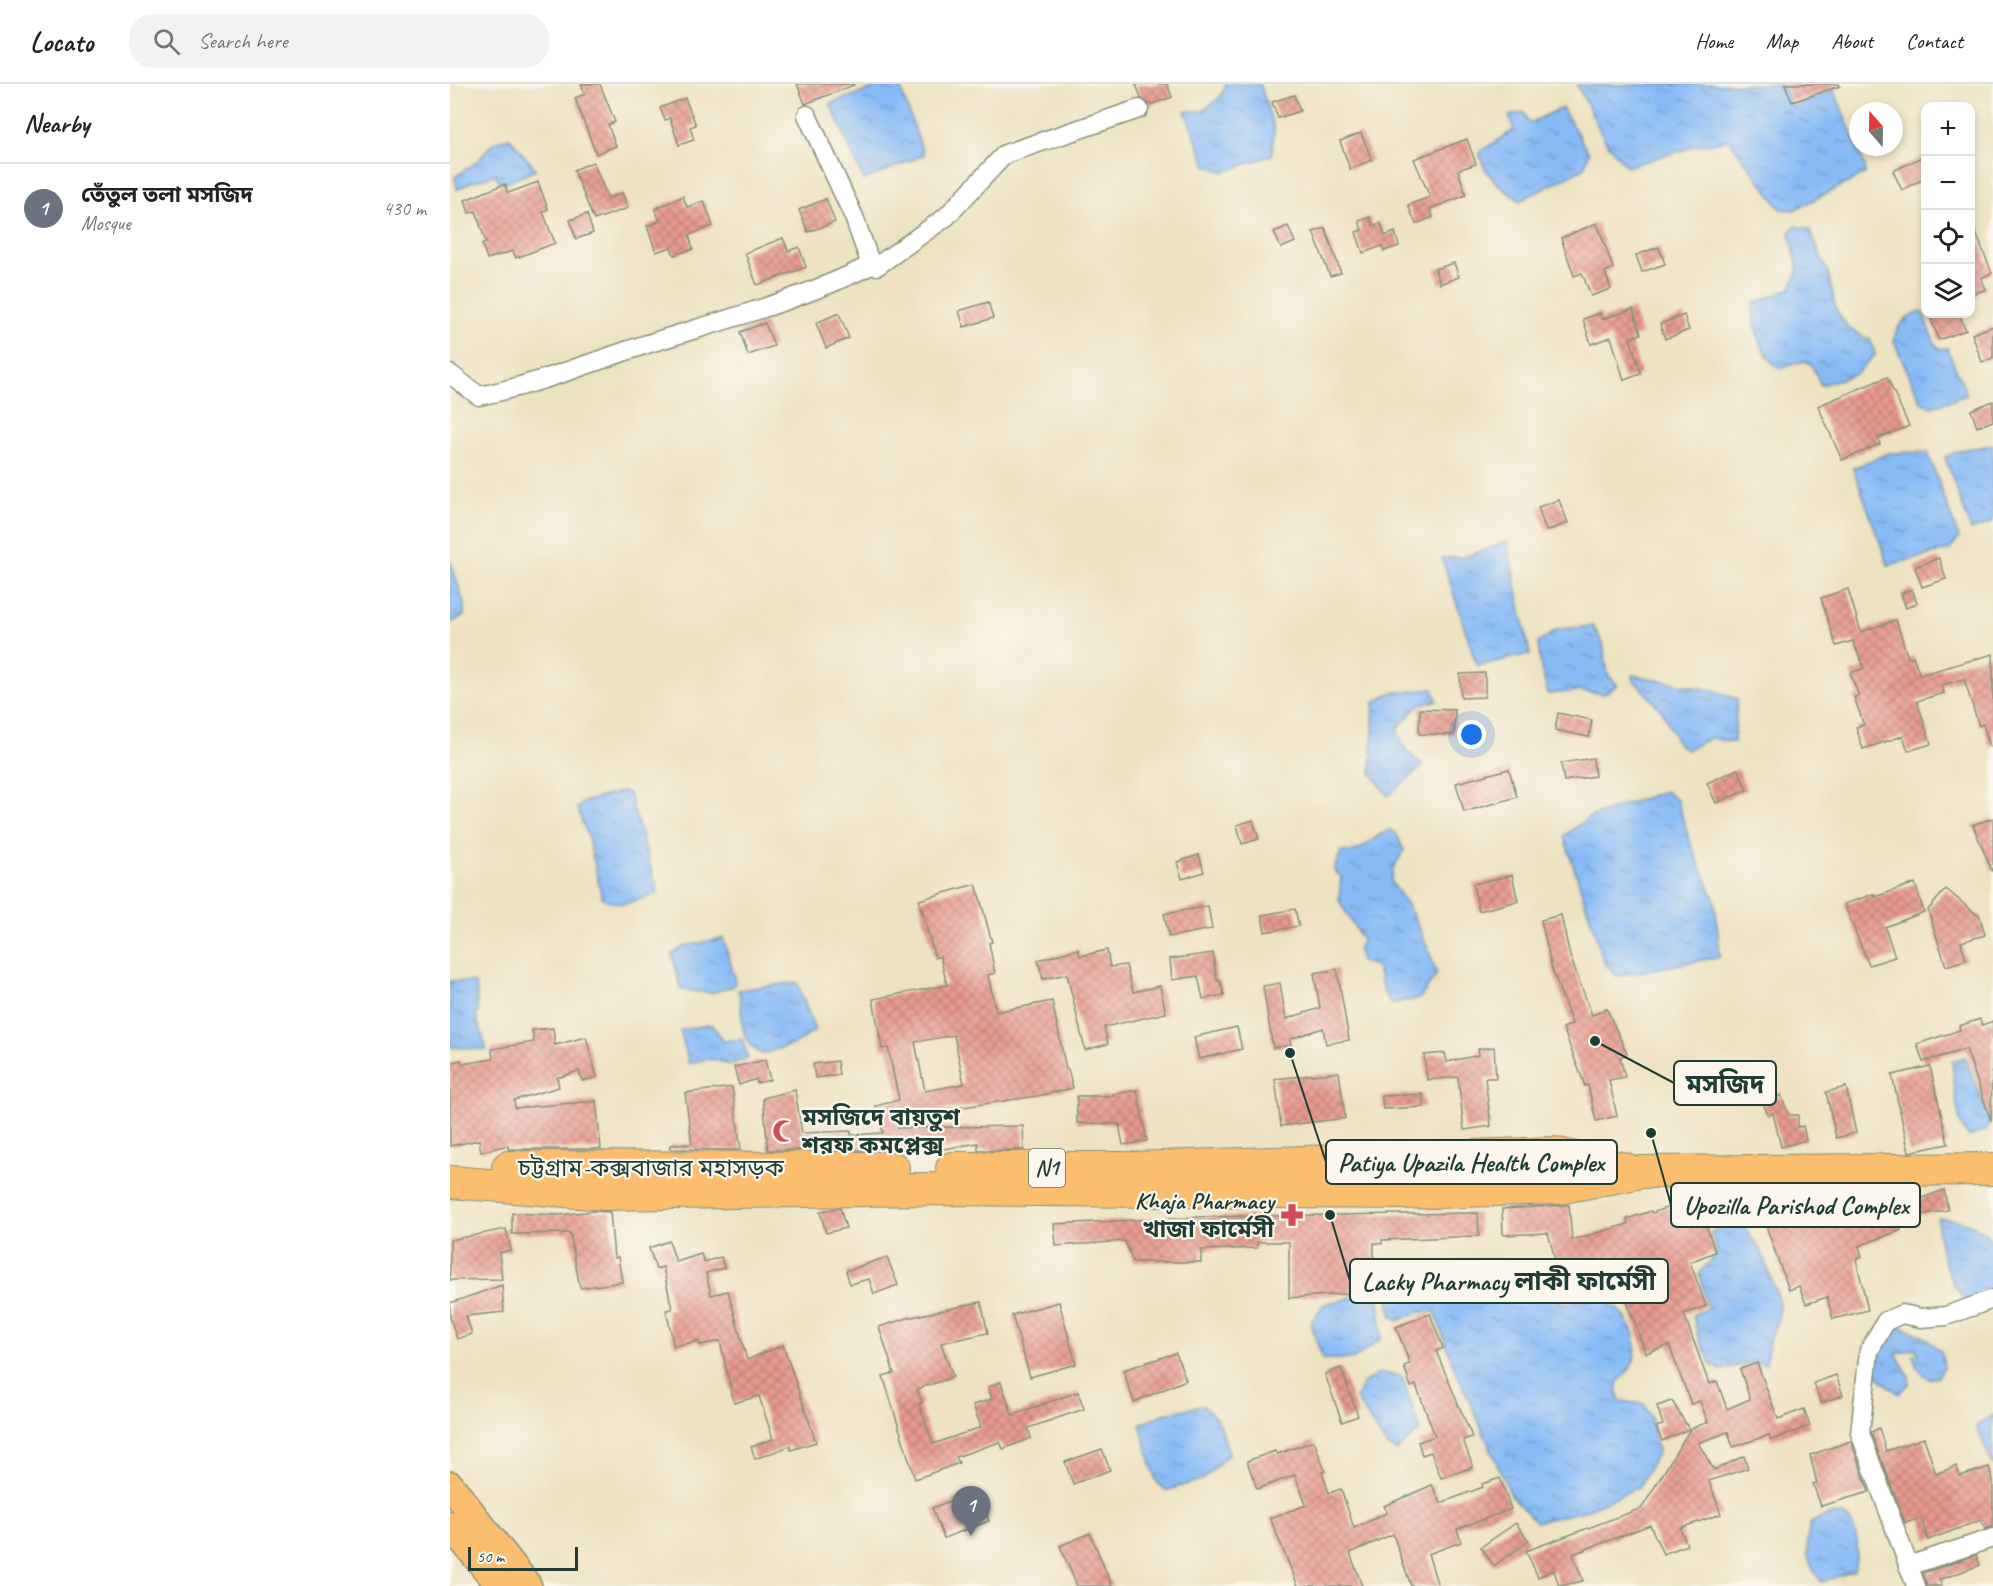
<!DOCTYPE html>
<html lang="en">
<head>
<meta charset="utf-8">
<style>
	body { margin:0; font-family:Caveat,"Noto Sans Bengali",sans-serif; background:#f2f2f2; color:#222 }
	.controls { position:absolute; right:18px; top:18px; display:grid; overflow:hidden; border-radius:12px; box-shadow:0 3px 9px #0003 }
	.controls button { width:54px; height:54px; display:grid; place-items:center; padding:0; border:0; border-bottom:2px solid #e0e0e0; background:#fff; color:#222; font:30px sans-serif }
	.compass { position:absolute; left:1399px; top:18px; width:54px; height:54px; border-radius:50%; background:#fff; box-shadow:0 3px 9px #0003; rotate:340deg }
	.scale { position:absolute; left:18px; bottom:15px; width:110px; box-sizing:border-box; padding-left:6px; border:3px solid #1f3d34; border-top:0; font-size:16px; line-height:21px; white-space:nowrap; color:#1f3d34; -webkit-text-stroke:4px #fbf7ec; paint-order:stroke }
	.you { position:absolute; left:1022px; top:651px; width:21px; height:21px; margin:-15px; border:4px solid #fff; border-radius:50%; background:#1a73e8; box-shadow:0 0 0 9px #1a73e833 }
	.badge { display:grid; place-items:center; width:39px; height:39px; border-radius:50%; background:#d1495b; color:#fff; font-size:20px; font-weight:700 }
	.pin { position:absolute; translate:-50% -50px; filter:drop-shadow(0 2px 3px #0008) }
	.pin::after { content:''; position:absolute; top:32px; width:21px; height:18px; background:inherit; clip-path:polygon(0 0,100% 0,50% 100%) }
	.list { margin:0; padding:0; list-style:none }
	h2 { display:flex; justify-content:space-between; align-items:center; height:78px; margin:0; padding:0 24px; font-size:26px }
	h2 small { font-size:20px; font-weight:400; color:#767676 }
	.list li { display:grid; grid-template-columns:39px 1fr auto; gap:18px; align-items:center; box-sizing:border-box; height:90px; padding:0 24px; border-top:2px solid #e0e0e0 }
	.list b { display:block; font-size:22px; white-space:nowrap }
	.list p { margin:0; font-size:20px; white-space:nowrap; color:#767676 }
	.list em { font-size:20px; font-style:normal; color:#767676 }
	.icon { flex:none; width:33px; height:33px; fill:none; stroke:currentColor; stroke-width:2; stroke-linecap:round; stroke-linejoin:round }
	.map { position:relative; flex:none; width:1543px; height:1502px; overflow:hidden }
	header { display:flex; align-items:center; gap:36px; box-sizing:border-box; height:84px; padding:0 30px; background:#fff; border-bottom:2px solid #e0e0e0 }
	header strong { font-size:28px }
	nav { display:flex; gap:33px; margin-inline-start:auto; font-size:21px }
	.search { width:420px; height:54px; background:#f2f2f2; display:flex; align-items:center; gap:15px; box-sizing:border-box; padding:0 21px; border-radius:24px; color:#767676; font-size:22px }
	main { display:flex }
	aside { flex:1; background:#fff }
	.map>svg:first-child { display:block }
	.water { fill:url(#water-ripples); stroke:#547c95; stroke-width:1.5 }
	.building { fill:url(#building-cross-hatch); fill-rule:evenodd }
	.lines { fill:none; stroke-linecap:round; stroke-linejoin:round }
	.street-casing { stroke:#86907a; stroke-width:21 }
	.primary-casing { stroke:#86907a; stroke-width:30 }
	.highway-casing { stroke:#86907a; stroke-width:34 }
	.street { stroke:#fff; stroke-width:18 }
	.primary { stroke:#fbbd6e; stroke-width:27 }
	.highway { stroke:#fbbd6e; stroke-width:32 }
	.labels { text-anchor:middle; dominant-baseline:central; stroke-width:4.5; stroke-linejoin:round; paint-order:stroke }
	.shield { fill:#fbf7ec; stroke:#61756b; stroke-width:1.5 }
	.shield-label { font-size:22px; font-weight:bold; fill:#1f3d34 }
	.poi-label { font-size:24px; font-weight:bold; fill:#1f3d34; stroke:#fbf7ec; text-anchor:start }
	.street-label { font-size:24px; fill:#1f3d34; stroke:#fbf7ec }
	.leader { fill:none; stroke:#1f3d34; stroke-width:2 }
	.callout-dot { fill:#1f3d34; stroke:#fbf7ec; stroke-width:2 }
	.callout { fill:#fbf7ec; stroke:#1f3d34; stroke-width:2 }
	.callout-label { font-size:26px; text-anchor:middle; font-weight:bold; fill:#1f3d34 }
</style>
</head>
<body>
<header>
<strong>Locato</strong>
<div class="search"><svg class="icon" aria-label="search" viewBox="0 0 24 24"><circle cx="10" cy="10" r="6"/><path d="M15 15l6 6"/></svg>Search here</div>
<nav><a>Home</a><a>Map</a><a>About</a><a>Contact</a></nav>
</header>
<main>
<aside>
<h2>Nearby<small></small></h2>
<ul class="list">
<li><span class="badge" style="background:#6b7280">1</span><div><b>তেঁতুল তলা মসজিদ</b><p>Mosque</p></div><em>430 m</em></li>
</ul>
</aside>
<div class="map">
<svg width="1543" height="1502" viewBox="0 0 1543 1502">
	<defs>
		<pattern id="water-ripples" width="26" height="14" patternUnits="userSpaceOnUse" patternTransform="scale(1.5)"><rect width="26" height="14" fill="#88bbf6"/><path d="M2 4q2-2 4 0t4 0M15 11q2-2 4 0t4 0" fill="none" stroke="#6f99c8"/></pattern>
		<pattern id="building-cross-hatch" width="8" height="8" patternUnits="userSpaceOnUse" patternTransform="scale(1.5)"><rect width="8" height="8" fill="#e99a8f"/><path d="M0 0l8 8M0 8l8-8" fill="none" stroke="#bc7f76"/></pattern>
	</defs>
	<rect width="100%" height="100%" fill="#fbf7ec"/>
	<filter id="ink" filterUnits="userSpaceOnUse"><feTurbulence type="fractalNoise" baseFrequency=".0167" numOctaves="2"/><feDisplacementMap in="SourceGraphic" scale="12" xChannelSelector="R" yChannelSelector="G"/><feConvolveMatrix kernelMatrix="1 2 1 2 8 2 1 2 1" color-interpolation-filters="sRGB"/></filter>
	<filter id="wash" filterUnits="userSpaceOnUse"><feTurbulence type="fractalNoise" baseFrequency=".008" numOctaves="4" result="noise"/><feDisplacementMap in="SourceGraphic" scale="24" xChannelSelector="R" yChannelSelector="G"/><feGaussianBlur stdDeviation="1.35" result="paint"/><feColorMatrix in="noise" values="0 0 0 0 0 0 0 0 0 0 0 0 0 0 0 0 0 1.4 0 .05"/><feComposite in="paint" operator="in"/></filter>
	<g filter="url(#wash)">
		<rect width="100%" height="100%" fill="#ede2c1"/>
		<!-- water -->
		<g class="water">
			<path d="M 423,0 L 449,0 L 474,71 L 414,96 L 380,19 L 423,5 Z"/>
			<path d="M 776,0 L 810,0 L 824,44 L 822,71 L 774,88 L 756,81 L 735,27 L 753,27 L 771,12 Z"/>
			<path d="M 1332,0 L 1342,23 L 1384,6 L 1415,82 L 1415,90 L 1344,126 L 1331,125 L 1279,56 L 1246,62 L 1177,83 L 1156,58 L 1127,1 Z"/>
			<path d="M 1112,24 L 1139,69 L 1134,84 L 1070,117 C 1051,104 1034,92 1029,68 L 1064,46 L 1059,32 L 1074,28 L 1079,39 Z"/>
			<path d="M 60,54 L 86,86 L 56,99 L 49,98 L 46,91 L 21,98 L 7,106 L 5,93 C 11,88 19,84 25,79 C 42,65 33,59 60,54 Z"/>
			<path d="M 1345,142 L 1359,145 L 1378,188 L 1386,226 L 1398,244 L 1421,257 L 1425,271 L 1406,290 L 1371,301 L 1361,280 L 1354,277 L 1329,285 C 1310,269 1304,244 1303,220 L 1341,204 L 1348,187 L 1340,148 Z"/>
			<path d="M 1472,228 C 1479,241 1480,254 1489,265 L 1497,264 L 1517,311 L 1482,323 L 1471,318 L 1444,257 C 1445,242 1457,231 1472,228 Z"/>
			<path d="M 1543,361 L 1543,438 L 1521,446 L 1495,373 L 1510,366 Z"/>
			<path d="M 1468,368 L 1478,369 L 1509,454 L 1499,466 L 1438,481 L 1403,384 L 1438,369 Z"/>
			<path d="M 1057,458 L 1080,570 L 1027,582 L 992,474 L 1014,473 Z"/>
			<path d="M 0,476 L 14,518 L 14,532 L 0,539 Z"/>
			<path d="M 1143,542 L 1153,559 L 1158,591 L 1168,601 L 1154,610 L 1129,607 L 1098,610 L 1091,584 L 1088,559 L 1108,545 Z"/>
			<path d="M 1183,591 L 1265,607 L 1287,615 L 1284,658 L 1261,654 L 1236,666 L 1228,660 L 1212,627 L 1182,594 Z"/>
			<path d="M 983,605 L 987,617 L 969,621 L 947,645 L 955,665 L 973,682 L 938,712 L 921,689 L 924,619 L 939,609 Z"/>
			<path d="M 173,707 L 179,710 L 208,808 C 190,815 169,827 152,813 L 138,753 L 127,724 L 134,718 Z"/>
			<path d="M 1215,707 L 1227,716 L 1240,758 L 1265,817 L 1270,873 L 1167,892 L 1154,878 L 1114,752 L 1141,732 Z"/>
			<path d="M 940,746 L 946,749 L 954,767 L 943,784 L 941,798 C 964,827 975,856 987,890 L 970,914 L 941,920 L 935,911 L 926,882 L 911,878 L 908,864 L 913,857 L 889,816 L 891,793 L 884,786 L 891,767 C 912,773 921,751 940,746 Z"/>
			<path d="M 273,854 L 285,894 L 284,902 L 262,909 L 231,906 L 222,870 L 235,862 Z"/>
			<path d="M 0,897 L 22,898 L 26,901 L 28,928 L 26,931 L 37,966 L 0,963 Z"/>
			<path d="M 347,898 L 365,946 L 347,959 L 312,970 C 284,956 296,930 288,906 Z"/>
			<path d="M 262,940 L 273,957 L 292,955 L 298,974 L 279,981 C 264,973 255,974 239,980 L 230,946 Z"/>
			<path d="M 1515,973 L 1540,1036 L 1537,1046 L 1519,1053 C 1505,1042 1505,997 1502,978 Z"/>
			<path d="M 1488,1134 C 1506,1134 1538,1142 1543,1162 C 1543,1176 1543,1195 1543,1209 L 1518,1218 C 1496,1198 1487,1162 1488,1134 Z"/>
			<path d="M 1280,1141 L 1295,1144 L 1311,1167 L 1329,1216 L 1328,1237 L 1319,1255 L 1316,1280 L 1301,1278 L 1271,1286 L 1262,1282 L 1249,1256 L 1243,1231 L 1258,1224 L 1249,1190 L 1267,1168 L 1261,1148 Z"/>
			<path d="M 1021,1177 L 1035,1181 L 1051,1205 L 1096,1205 L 1111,1219 C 1120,1219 1144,1214 1148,1215 C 1175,1221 1194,1255 1182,1281 C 1179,1288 1171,1294 1167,1299 L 1169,1317 L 1194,1320 L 1201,1334 L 1208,1368 L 1189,1403 L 1134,1427 L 1086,1438 L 1062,1413 L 1002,1278 L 985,1228 L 969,1228 L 948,1237 L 942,1232 L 938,1219 C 954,1188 989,1184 1021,1177 Z"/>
			<path d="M 912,1210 L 929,1215 L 932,1254 L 904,1275 L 873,1275 L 860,1240 L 873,1221 Z"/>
			<path d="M 1441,1239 L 1473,1252 L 1491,1267 L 1494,1282 L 1488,1293 L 1479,1295 L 1467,1284 L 1463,1271 L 1469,1270 L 1466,1264 L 1446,1270 L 1459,1292 L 1459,1300 L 1449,1310 L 1429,1294 L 1423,1280 Z"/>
			<path d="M 929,1289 L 952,1292 L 970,1346 L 946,1367 L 937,1362 L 906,1315 L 913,1299 Z"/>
			<path d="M 753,1321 L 769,1338 L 779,1369 L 754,1395 L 716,1407 L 706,1397 L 690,1340 L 714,1330 Z"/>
			<path d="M 1543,1331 L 1543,1382 L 1526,1342 Z"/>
			<path d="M 1383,1430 L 1396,1432 C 1411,1451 1408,1465 1404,1487 L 1372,1498 C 1355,1479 1355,1464 1360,1440 L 1371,1433 Z"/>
		</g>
		<g id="blocks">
			<!-- building -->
			<g class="building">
				<path d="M 131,0 L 150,0 L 165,38 L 158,41 L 166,62 L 146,70 L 125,14 L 135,10 Z"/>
				<path d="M 347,0 L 404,0 L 404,1 L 355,20 Z"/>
				<path d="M 686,0 L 717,0 L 722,13 L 700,21 L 691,14 Z"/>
				<path d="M 1335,0 L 1389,0 L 1390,2 L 1342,18 Z"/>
				<path d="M 844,11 L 850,27 L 828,34 L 822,18 Z"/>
				<path d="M 235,14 L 246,41 L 240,43 L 244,56 L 229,61 L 220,34 L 215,36 L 210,24 Z"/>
				<path d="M 911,49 L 922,76 L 900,85 L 890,57 Z"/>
				<path d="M 1017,55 L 1026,80 L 1008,86 L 1016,111 L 980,125 L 983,133 L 966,140 L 958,121 L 980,113 L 964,75 Z"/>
				<path d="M 1476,71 L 1476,94 L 1452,106 L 1443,87 Z"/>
				<path d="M 143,78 L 158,114 L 172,109 L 178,124 L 144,136 L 124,86 Z"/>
				<path d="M 88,98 L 98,125 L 93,128 L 105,159 L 66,174 L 63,167 L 37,175 L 32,160 L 36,159 L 26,127 L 19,129 L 15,116 L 55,100 L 58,109 Z"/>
				<path d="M 233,112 L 237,123 L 254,117 L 263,142 L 239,151 L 243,165 L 224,171 L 221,163 L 206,168 L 197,142 L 210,137 L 205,125 Z"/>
				<path d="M 376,115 L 385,138 L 358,148 L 349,126 Z"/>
				<path d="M 137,130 L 143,149 L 126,155 L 120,136 Z"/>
				<path d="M 920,133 L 923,142 L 931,139 L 935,152 L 945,148 L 949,162 L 934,167 L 932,162 L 913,169 L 906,148 L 912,146 L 909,137 Z"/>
				<path d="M 1521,137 L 1542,189 L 1531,194 L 1536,205 L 1521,211 Z"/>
				<path d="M 1147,139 L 1163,184 L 1155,188 L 1161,205 L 1141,212 L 1132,189 L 1124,192 L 1111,154 Z"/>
				<path d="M 838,142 L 845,158 L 831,164 L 824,148 Z"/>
				<path d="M 875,144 L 891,189 L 880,192 L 863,148 Z"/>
				<path d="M 333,154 L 338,167 L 349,163 L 356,183 L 307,201 L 295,169 Z"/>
				<path d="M 1209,163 L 1215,180 L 1192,188 L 1186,171 Z"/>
				<path d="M 1004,179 L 1009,193 L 990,200 L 985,185 Z"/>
				<path d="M 538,218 L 543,234 L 514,243 L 509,227 Z"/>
				<path d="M 1183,225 L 1191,250 L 1180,254 L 1191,290 L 1174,296 L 1161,253 L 1141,260 L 1133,235 L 1150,229 L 1152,235 Z"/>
				<path d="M 389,229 L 399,254 L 376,264 L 366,239 Z"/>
				<path d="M 1479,230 L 1509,230 L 1516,246 L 1489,256 Z"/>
				<path d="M 1234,231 L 1239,246 L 1215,255 L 1210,240 Z"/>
				<path d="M 315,239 L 324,262 L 298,271 L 290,248 Z"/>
				<path d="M 1543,242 L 1543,274 L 1532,278 L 1522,250 Z"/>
				<path d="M 1437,293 L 1459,342 L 1428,354 L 1430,360 L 1392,376 L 1368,322 Z"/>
				<path d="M 1543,317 L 1543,337 L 1527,343 L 1521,326 Z"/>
				<path d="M 1109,416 L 1118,439 L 1096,447 L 1088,423 Z"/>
				<path d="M 1489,474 L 1496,495 L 1472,503 L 1465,483 Z"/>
				<path d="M 1398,505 L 1411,548 L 1446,536 L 1458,574 L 1463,572 L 1470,591 L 1543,570 L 1543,662 L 1540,663 L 1533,640 L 1529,642 L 1514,595 L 1492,601 L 1494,609 L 1467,617 L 1481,660 L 1458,667 L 1453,652 L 1413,665 L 1406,643 L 1414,641 L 1404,613 L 1409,612 L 1400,589 L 1414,584 L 1403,557 L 1386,562 L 1371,514 Z"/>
				<path d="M 1462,505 L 1467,519 L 1456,524 L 1451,509 Z"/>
				<path d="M 1035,589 L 1035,613 L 1011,614 L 1010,590 Z"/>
				<path d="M 970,625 L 1005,626 L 1004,651 L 969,650 Z"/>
				<path d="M 1108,629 L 1142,636 L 1139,653 L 1105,646 Z"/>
				<path d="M 1143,674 L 1145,692 L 1114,697 L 1111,679 Z"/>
				<path d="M 1059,685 L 1067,713 L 1014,728 L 1006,699 Z"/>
				<path d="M 1288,685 L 1297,706 L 1266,719 L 1257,699 Z"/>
				<path d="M 1543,734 L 1543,787 L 1542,787 L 1523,741 Z"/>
				<path d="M 803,736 L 809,755 L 792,760 L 787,741 Z"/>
				<path d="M 749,771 L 754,788 L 732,795 L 727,778 Z"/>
				<path d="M 1062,791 L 1068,817 L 1029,827 L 1023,800 Z"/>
				<path d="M 1465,799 L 1474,828 L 1435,843 L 1445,873 L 1419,881 L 1394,820 L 1424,810 L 1425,813 Z"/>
				<path d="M 526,800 L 542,858 L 539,859 L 545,889 L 538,891 L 546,928 L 602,917 L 616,985 L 618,985 L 623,1004 L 587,1012 L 447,1033 L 448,1044 L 573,1042 L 574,1066 L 528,1066 L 528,1059 L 488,1066 L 487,1059 L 415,1066 L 318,1066 L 313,1014 L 345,1006 L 352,1049 L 401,1047 L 401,1051 L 433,1049 L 426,1022 L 449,1016 L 438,964 L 432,965 L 423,915 L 497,901 L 490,872 L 485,874 L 469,816 ZM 504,951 L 514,1000 L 475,1007 L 465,958 Z"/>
				<path d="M 1496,805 L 1526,830 L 1529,830 L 1535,851 L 1511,858 L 1516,876 L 1496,882 L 1478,826 Z"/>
				<path d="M 758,822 L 762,845 L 719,853 L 714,830 Z"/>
				<path d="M 845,825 L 849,842 L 815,848 L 812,831 Z"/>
				<path d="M 1111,831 L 1120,872 L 1142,931 L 1157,925 L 1177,970 L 1170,973 L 1175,993 L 1159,996 L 1167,1032 L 1146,1037 L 1138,1001 L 1135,1002 L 1113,944 L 1122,940 L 1102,885 L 1091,836 Z"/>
				<path d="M 628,865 L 630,872 L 657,866 L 660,883 L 676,881 L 683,908 L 710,902 L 716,929 L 654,943 L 658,960 L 635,966 L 617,890 L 593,895 L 588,876 Z"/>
				<path d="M 763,869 L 767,897 L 770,896 L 774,911 L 753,915 L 748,892 L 722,896 L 720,875 Z"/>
				<path d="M 887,885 L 899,956 L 876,960 L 873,944 L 840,955 L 841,961 L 823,964 L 813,902 L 830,899 L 836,935 L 870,924 L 864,889 Z"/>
				<path d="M 1530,935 L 1532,941 L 1543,937 L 1541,1037 L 1516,965 L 1473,978 L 1467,960 L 1510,946 L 1509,942 Z"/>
				<path d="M 787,943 L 792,965 L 749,975 L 744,953 Z"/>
				<path d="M 103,944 L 105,961 L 136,953 L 147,993 L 132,997 L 129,987 L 107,994 L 109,1003 L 64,1016 L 65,1024 L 146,1017 L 151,1065 L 58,1065 L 58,1061 L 31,1068 L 29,1056 L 0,1062 L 0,979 L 11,976 L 12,980 L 43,975 L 42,965 L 84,958 L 82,946 Z"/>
				<path d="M 1044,963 L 1046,994 L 1035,994 L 1041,1042 L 1014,1046 L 1008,993 L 977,996 L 974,971 L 995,969 L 997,978 L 1029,971 L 1028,965 Z"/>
				<path d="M 315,976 L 320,996 L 307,999 L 306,995 L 289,1001 L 284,983 Z"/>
				<path d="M 387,977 L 389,991 L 365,994 L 363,980 Z"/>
				<path d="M 1480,982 L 1498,1060 L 1459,1068 L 1442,991 Z"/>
				<path d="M 889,988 L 895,1034 L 831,1042 L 825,995 Z"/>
				<path d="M 282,1003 L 291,1066 L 220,1065 L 220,1061 L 242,1060 L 235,1009 Z"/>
				<path d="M 1396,1003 L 1406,1049 L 1386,1054 L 1376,1008 Z"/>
				<path d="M 687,1006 L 697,1057 L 673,1061 L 669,1040 L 627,1039 L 627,1012 L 664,1012 L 663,1010 Z"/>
				<path d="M 973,1010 L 974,1023 L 933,1025 L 932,1012 Z"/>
				<path d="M 1331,1011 L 1339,1031 L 1348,1031 L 1348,1043 L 1353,1042 L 1356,1056 L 1331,1063 L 1323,1029 L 1318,1031 L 1313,1019 Z"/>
				<path d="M 1393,1104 L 1410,1104 L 1418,1134 L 1444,1124 L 1451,1146 L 1409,1162 L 1412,1173 L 1406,1175 L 1418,1226 L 1383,1235 L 1377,1213 L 1356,1220 L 1349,1202 L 1339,1206 L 1307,1117 L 1338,1106 L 1349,1136 L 1352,1135 L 1354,1139 L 1383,1128 L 1377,1109 Z"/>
				<path d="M 1494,1106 L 1498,1126 L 1470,1131 L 1467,1116 Z"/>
				<path d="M 1249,1119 L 1265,1168 L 1240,1178 L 1256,1222 L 1234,1230 L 1259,1300 L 1267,1297 L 1277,1325 L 1300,1315 L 1290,1285 L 1307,1279 L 1328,1335 L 1354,1325 L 1360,1342 L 1321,1356 L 1319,1351 L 1283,1363 L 1278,1348 L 1248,1359 L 1264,1386 L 1294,1372 L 1298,1384 L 1259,1397 L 1271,1430 L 1230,1444 L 1237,1461 L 1213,1470 L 1200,1441 L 1123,1470 L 1133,1497 L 1109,1502 L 1104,1486 L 1088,1493 L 1076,1467 L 1192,1424 L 1240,1345 L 1258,1338 L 1250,1317 L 1241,1320 L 1219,1261 L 1196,1269 L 1173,1207 L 1156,1213 L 1154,1206 L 1116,1216 L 1098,1149 L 1053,1151 L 1052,1125 L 1119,1121 L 1122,1156 L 1178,1140 L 1177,1135 L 1201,1127 L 1202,1129 L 1224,1121 L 1226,1126 Z"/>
				<path d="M 390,1124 L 396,1144 L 376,1149 L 370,1127 Z"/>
				<path d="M 143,1127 L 160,1128 L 164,1174 L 168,1173 L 172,1198 L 130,1204 L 120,1149 L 62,1150 L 62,1129 L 109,1131 Z"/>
				<path d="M 1028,1129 L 1029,1152 L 932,1156 L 932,1160 L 924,1159 L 923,1202 L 904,1202 L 904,1209 L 839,1214 L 839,1158 L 807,1158 L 807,1164 L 751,1166 L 751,1178 L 683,1178 L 675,1157 L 606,1162 L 604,1140 L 750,1133 Z"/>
				<path d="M 56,1145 L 61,1166 L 49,1169 L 52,1195 L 0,1196 L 0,1156 Z"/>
				<path d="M 219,1157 L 226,1178 L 251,1170 L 254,1178 L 271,1173 L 274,1184 L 256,1189 L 261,1211 L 278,1207 L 297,1276 L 333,1261 L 366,1358 L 341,1366 L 340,1362 L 305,1375 L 301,1363 L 323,1355 L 309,1312 L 284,1319 L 270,1257 L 250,1261 L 249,1257 L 224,1262 L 216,1226 L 222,1225 L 213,1183 L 206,1185 L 199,1164 Z"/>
				<path d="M 437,1173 L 448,1201 L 424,1210 L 419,1195 L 400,1200 L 396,1187 Z"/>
				<path d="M 52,1201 L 54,1228 L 16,1232 L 22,1250 L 7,1255 L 0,1234 L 0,1219 Z"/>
				<path d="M 531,1218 L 538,1249 L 491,1259 L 503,1293 L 467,1305 L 472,1319 L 469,1320 L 483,1360 L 531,1343 L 523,1321 L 542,1315 L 538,1303 L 551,1298 L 562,1331 L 628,1308 L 634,1325 L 578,1344 L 581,1354 L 553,1365 L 550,1358 L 506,1373 L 509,1379 L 465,1395 L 433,1292 L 444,1289 L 429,1243 L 457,1234 Z"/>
				<path d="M 609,1218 L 626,1280 L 580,1293 L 562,1231 Z"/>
				<path d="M 980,1230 L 993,1264 L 986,1267 L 1022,1353 L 1013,1356 L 1023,1383 L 991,1394 L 981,1368 L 972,1371 L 968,1358 L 985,1352 L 966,1301 L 961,1303 L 954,1282 L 960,1280 L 946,1243 Z"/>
				<path d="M 726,1269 L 736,1296 L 684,1318 L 673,1286 Z"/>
				<path d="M 891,1284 L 908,1332 L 892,1338 L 875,1290 Z"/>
				<path d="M 1386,1291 L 1393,1311 L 1371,1319 L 1364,1299 Z"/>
				<path d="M 1222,1317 L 1239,1345 L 1212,1357 L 1206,1343 L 1213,1341 L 1207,1322 Z"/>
				<path d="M 1429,1344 L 1436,1367 L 1474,1354 L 1486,1390 L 1506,1382 L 1510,1392 L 1539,1383 L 1543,1397 L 1543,1443 L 1535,1445 L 1531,1436 L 1478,1456 L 1471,1434 L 1455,1439 L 1421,1348 Z"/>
				<path d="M 864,1357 L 875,1387 L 872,1388 L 879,1409 L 891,1405 L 904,1444 L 937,1429 L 934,1422 L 982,1401 L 991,1419 L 1033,1403 L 1032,1400 L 1050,1394 L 1061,1425 L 1007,1445 L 1011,1458 L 978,1470 L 988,1502 L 961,1502 L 943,1450 L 900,1469 L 912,1502 L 848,1502 L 820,1434 L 856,1421 L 845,1391 L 807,1405 L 797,1377 L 825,1367 L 827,1370 Z"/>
				<path d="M 1401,1357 L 1419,1408 L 1371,1422 L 1363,1400 L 1367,1399 L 1360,1371 Z"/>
				<path d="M 652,1365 L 660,1386 L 623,1400 L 615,1378 Z"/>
				<path d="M 527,1406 L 539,1437 L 494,1454 L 482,1424 Z"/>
				<path d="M 1066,1439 L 1079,1457 L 1044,1482 L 1031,1463 Z"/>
				<path d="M 640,1449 L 662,1502 L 627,1502 L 610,1462 Z"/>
				<path d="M 1526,1471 L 1530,1481 L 1489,1496 L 1492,1502 L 1477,1502 L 1473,1489 Z"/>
			</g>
		</g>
	</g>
	<g filter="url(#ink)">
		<use href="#blocks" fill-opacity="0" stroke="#86907a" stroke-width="1.5"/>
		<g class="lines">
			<!-- street casing -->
			<g class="street-casing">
				<g id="street">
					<path d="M 357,31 L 404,133 L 421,181 L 427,182 L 496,133 L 555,70 L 689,25"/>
					<path d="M 0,290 L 29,312 C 85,301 139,279 194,261 C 270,237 349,217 421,181"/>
					<path d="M 1458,1482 L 1543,1454"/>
					<path d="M 1466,1502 L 1410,1349 L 1419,1267 L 1436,1237 L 1452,1230 L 1471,1234 L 1496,1232 L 1543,1215"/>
				</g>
			</g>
			<!-- primary casing -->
			<g class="primary-casing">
				<g id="primary">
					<path d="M 0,1401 L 78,1502"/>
					<path d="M 0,1441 L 50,1502"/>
				</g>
			</g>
			<!-- highway casing -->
			<g class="highway-casing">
				<g id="highway">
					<path d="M 58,1083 L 443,1084"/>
					<path d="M 502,1084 L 684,1084 L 1104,1069 L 1176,1085"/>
					<path d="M 0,1098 L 155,1110 L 474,1105 L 953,1109 L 1108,1104 L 1191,1088 L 1543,1085"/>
				</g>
			</g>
			<!-- street -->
			<use href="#street" class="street"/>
			<!-- primary -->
			<use href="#primary" class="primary"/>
			<!-- highway -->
			<use href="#highway" class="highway"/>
		</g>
	</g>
	<!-- icons -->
	<defs>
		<g id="mosque-bare" transform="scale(1.8)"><path d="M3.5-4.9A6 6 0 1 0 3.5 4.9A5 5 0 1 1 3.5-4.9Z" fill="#d1495b" stroke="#fbf7ec" stroke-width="2.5" paint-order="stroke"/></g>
		<g id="pharmacy-bare" transform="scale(1.8)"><path d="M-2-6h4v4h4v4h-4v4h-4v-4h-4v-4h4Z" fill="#d1495b" stroke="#fbf7ec" stroke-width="2.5" paint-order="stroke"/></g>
	</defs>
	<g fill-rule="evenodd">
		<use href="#mosque-bare" x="334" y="1047"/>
		<use href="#pharmacy-bare" x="842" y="1131"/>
	</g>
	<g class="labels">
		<!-- shield labels -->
		<rect class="shield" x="579" y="1065" width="36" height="38" rx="4.5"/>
		<g class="shield-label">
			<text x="597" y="1084">N1</text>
		</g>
		<!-- poi labels -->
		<g class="poi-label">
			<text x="352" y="1033">মসজিদে বায়তুশ<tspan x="352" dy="28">শরফ কমপ্লেক্স</tspan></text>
			<text x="824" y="1117" text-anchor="end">Khaja Pharmacy<tspan x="824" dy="28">খাজা ফার্মেসী</tspan></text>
		</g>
		<!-- street labels -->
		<g class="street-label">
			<text x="201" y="1084">চট্টগ্রাম-কক্সবাজার মহাসড়ক</text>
		</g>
	</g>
	<!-- callouts -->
	<path class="leader" d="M1145 957L1224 999M840 969L876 1078M1201 1049L1221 1121M880 1131L900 1197"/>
	<g class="callout-dot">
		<circle cx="1145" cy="957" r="6"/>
		<circle cx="840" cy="969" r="6"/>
		<circle cx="1201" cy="1049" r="6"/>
		<circle cx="880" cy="1131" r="6"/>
	</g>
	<g class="callout">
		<rect x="1224" y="977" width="102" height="44" rx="6"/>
		<rect x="876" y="1056" width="291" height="44" rx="6"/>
		<rect x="1221" y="1099" width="249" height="44" rx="6"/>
		<rect x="900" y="1175" width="318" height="44" rx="6"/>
	</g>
	<g class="callout-label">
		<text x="1275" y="1009">মসজিদ</text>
		<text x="1021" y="1087">Patiya Upazila Health Complex</text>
		<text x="1346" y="1130">Upozilla Parishod Complex</text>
		<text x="1059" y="1206">Lacky Pharmacy লাকী ফার্মেসী</text>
	</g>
</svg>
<div class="controls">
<button>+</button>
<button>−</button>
<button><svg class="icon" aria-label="locate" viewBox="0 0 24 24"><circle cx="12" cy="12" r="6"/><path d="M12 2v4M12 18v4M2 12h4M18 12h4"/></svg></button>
<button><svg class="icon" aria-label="layers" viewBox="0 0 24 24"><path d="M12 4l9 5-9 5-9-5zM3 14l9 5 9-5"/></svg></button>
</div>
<svg class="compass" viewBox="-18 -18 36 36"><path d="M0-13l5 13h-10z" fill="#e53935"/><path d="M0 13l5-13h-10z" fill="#767676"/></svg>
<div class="scale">50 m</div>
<div class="you"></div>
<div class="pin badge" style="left:521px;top:1452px;background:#6b7280">1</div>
</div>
</main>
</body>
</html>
